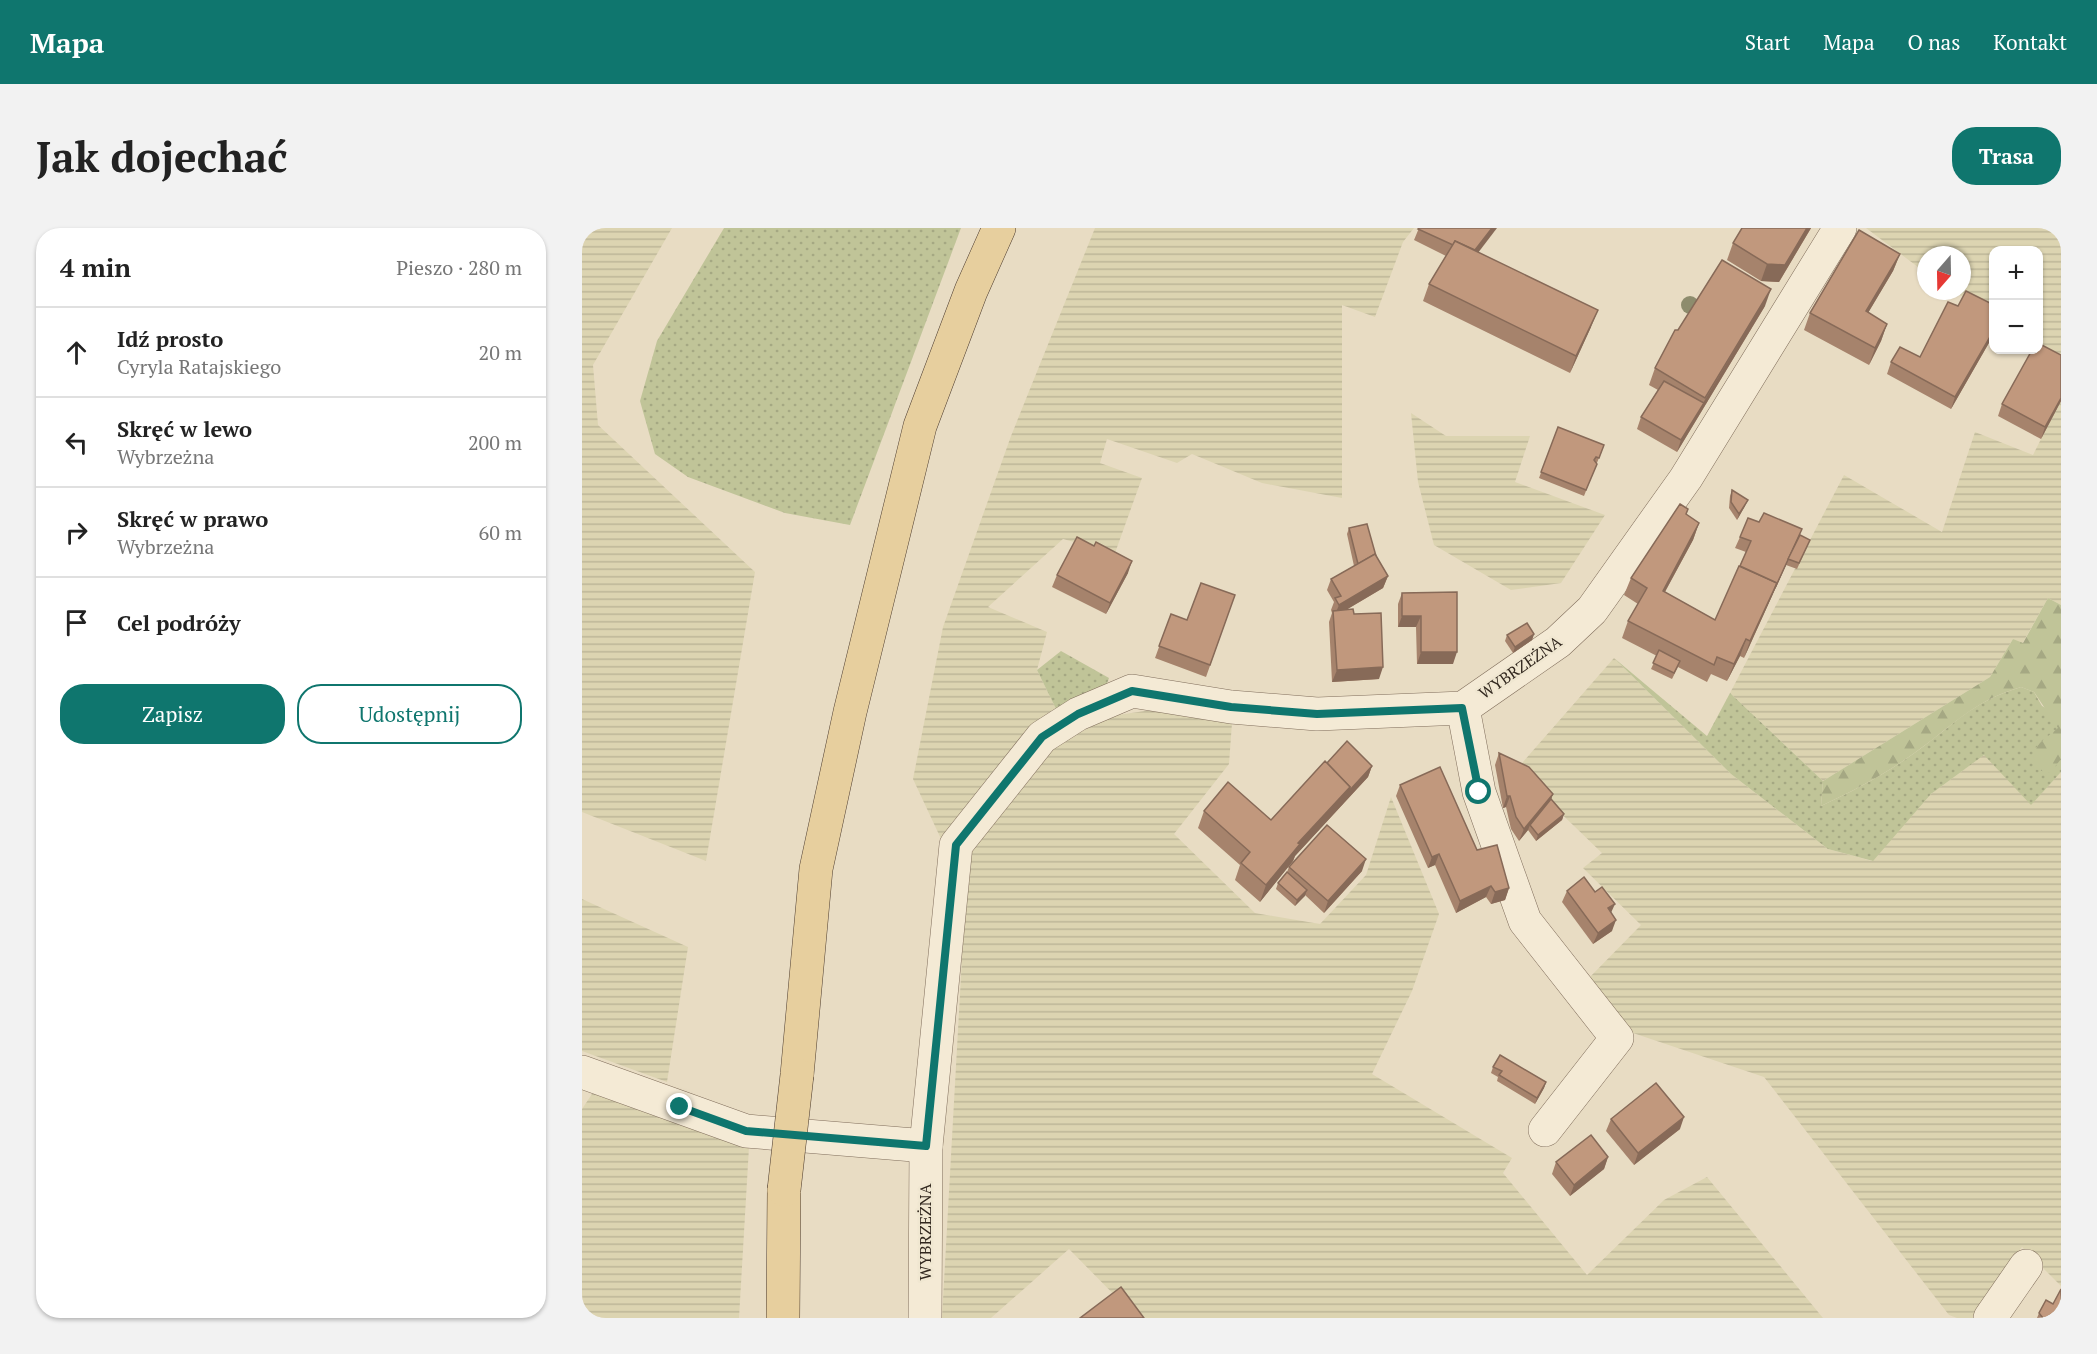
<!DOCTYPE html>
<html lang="pl">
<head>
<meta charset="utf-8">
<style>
	body { margin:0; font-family:"PT Serif",serif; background:#f2f2f2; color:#222 }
	.controls { position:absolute; right:18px; top:18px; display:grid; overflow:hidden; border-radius:12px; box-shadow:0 2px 4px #0004 }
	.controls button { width:54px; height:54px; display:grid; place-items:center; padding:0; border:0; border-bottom:2px solid #e0e0e0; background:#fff; color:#222; font:30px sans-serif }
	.compass { position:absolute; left:1335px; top:18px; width:54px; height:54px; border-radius:50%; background:#fff; box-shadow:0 2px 4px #0004; rotate:200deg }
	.stop { position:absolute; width:18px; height:18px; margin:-14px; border:4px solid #0f766e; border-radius:50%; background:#fff }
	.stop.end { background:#0f766e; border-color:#fff; box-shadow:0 2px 6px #0008 }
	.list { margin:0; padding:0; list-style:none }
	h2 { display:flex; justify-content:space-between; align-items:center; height:78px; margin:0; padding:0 24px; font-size:26px }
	h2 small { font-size:20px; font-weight:400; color:#767676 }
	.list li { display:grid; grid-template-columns:39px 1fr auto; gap:18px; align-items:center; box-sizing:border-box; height:90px; padding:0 24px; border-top:2px solid #e0e0e0 }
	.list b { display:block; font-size:22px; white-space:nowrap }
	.list p { margin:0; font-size:20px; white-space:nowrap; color:#767676 }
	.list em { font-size:20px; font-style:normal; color:#767676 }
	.actions { display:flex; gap:12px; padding:18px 24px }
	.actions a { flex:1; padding:14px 0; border:2px solid #0f766e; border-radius:24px; text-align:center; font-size:21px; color:#0f766e }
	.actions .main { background:#0f766e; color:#fff }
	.icon { flex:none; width:33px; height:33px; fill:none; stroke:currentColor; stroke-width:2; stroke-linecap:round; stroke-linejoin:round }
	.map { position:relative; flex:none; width:1479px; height:1090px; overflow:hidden; border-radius:24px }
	header { display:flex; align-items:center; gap:36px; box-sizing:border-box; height:84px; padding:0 30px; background:#0f766e; color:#fff }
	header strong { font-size:28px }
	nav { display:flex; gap:33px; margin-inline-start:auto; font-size:21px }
	.intro { display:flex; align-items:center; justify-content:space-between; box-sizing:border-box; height:144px; padding:0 36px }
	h1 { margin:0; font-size:42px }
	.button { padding:15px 27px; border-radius:24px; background:#0f766e; color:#fff; font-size:21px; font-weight:700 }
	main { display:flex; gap:36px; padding:0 36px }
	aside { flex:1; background:#fff; border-radius:24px; box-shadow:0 2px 4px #0004 }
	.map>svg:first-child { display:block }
	.farmland { fill:url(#farmland-rules) }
	.grass { fill:url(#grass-dots) }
	.forest { fill:url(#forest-firs) }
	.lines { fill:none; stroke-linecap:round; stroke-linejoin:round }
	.minor-casing { stroke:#806e5c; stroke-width:34 }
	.primary-casing { stroke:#4e3d30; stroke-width:34 }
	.minor { stroke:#f4ead5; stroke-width:33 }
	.primary { stroke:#e7cf9e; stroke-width:33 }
	.primary-bridge-casing { stroke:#4e3d30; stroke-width:34; stroke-linecap:butt }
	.primary-bridge { stroke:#e7cf9e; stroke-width:33 }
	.tree { fill:#8d8c6d }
	.wall { fill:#a6836c }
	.shaded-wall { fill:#876a58 }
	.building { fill:#c1987d; stroke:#876a58; stroke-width:1.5 }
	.route { stroke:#0f766e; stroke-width:8 }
	.labels { text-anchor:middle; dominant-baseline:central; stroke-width:5; stroke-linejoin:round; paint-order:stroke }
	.street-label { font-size:16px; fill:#31271e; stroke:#f0e7d1 }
</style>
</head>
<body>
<header>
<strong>Mapa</strong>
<nav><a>Start</a><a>Mapa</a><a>O nas</a><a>Kontakt</a></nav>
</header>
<div class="intro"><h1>Jak dojechać</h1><a class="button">Trasa</a></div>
<main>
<aside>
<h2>4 min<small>Pieszo · 280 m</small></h2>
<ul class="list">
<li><svg class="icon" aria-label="ahead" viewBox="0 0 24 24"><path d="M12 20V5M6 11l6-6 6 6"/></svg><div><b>Idź prosto</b><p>Cyryla Ratajskiego</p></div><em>20 m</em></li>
<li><svg class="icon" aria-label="left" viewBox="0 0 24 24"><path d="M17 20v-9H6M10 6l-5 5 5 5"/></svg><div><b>Skręć w lewo</b><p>Wybrzeżna</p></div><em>200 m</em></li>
<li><svg class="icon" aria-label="right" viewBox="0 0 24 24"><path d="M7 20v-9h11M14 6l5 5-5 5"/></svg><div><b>Skręć w prawo</b><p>Wybrzeżna</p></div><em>60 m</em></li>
<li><svg class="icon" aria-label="arrive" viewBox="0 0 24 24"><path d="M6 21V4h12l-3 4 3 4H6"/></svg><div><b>Cel podróży</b></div></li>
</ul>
<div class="actions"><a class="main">Zapisz</a><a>Udostępnij</a></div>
</aside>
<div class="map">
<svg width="1479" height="1090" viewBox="0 0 1479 1090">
	<defs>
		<pattern id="farmland-rules" width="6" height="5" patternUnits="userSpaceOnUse" patternTransform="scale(1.5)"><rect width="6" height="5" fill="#dcd4b1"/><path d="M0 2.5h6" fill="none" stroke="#bdb698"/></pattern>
		<pattern id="grass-dots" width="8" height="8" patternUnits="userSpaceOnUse" patternTransform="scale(1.5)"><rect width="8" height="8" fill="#c0c498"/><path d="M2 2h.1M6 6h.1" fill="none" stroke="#a5a883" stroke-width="1.8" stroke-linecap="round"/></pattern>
		<pattern id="forest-firs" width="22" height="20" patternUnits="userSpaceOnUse" patternTransform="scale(1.5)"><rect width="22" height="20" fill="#c0c498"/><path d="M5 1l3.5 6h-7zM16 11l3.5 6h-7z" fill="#a5a883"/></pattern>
	</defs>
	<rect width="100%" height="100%" fill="#e8dcc3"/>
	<!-- farmland -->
	<g class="farmland">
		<path d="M 0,0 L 90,0 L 11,137 L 16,197 L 173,344 L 124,633 L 0,584 Z"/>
		<path d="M 513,0 L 832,0 L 821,14 L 793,89 L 760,77 L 760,270 L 680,255 L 610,226 L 595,235 L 525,211 L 518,235 L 560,250 L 533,325 L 481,311 L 406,379 L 465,404 L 455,442 L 476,485 L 360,613 L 331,551 L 361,399 L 429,208 Z"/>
		<path d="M 1284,0 L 1479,0 L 1479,136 L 1456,122 L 1456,22 L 1412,22 L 1411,81 L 1368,63 L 1380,63 L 1380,27 L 1344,27 L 1344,45 Z"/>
		<path d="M 1479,171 L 1479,377 L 1466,370 L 1440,416 L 1431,411 L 1408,449 L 1241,553 L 1148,465 L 1262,247 L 1360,304 L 1393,204 L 1451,227 Z"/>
		<path d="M 829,185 L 864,208 L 948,208 L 933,254 L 1023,287 L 979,355 L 929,362 L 852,317 L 836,254 Z"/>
		<path d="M 1032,430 L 1149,546 L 1246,621 L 1290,633 L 1349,566 L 1403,526 L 1449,576 L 1479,544 L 1479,1058 L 1440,1019 L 1392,1090 L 1375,1090 L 1367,1087 L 1182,849 L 1048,804 L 1005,752 L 1059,697 L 1001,640 L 1020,625 L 934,542 Z"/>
		<path d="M 583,480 L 650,495 L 647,536 L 592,606 L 673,685 L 738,696 L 784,647 L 809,569 L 857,686 L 830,763 L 790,846 L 930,930 L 921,945 L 1005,1047 L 1082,972 L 1125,949 L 1241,1090 L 555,1090 L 487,1021 L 409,1090 L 360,1090 L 386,622 L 471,519 L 529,488 Z"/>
		<path d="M 0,671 L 106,719 L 85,854 L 0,823 Z"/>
		<path d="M 16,857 L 167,919 L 157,1090 L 0,1090 L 0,881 Z"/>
	</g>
	<!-- grass -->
	<g class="grass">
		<path d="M 142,0 L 379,0 L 268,297 L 203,285 L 106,249 L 73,226 L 58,173 L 75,113 Z"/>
		<path d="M 479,423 L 527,450 L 522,464 L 476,485 L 455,442 Z"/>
		<path d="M 1032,430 L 1125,508 L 1148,465 L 1241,553 L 1239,578 C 1271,563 1302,547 1331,526 C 1372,497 1389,474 1439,459 L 1452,464 L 1460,478 L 1479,488 L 1479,544 L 1449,577 L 1402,527 L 1349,566 L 1291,633 L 1246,621 L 1149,546 Z"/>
	</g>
	<!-- forest -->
	<path class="forest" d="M 1466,370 L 1479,377 L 1479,531 L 1468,545 L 1452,541 C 1446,519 1461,513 1476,500 L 1452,464 L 1439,459 C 1389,474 1371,498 1331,526 C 1302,547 1271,563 1239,578 L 1241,553 L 1408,449 L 1431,411 L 1441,415 Z"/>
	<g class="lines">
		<!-- minor casing -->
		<g class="minor-casing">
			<g id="minor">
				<path d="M 881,480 L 897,564 L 943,693 L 1035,810 L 963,902"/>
				<path d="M 0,844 L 164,903 L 344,918 L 374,617 L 460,509 L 496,486 L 550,463 L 649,479 L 735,486 L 881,480 L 976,414 L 1010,382 L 1104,250 L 1258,0"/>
				<path d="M 343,1090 L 344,918"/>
				<path d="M 1408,1090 L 1444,1038"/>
			</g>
		</g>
		<!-- primary casing -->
		<g class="primary-casing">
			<g id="primary">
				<path d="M 215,847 L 234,641 L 268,484 L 338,198 L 389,63 L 417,0"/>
				<path d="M 201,1090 L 202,962"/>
			</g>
		</g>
		<!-- minor -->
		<use href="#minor" class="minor"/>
		<!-- primary -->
		<use href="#primary" class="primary"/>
		<!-- primary-bridge casing -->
		<g class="primary-bridge-casing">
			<path id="primary-bridge" d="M 202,962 L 215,847"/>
		</g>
		<!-- primary-bridge -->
		<use href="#primary-bridge" class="primary-bridge"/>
	</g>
	<!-- trees -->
	<circle class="tree" cx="1108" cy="77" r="9"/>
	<!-- wall -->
	<g class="wall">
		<path d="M 837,0 L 896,24 L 1009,99 L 988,145 L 841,73 L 847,56 L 864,28 L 832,12 Z"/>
		<path d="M 1160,0 L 1229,0 L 1197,54 L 1179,53 L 1145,32 L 1151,15 Z"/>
		<path d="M 1318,26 L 1311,43 L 1286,85 L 1305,96 L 1299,113 L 1287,137 L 1222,102 L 1228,85 Z"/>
		<path d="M 1412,77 L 1412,106 L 1369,181 L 1305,146 L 1309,134 L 1338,129 L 1376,78 Z"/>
		<path d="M 1183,78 L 1095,224 L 1055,201 L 1059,189 L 1076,162 L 1067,157 L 1073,140 L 1096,102 Z"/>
		<path d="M 1479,127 L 1479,173 L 1459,211 L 1416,188 L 1420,176 Z"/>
		<path d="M 976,199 L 1022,217 L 1002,268 L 957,250 Z"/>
		<path d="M 1150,262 L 1163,278 L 1155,292 L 1147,280 L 1148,268 Z"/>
		<path d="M 1106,281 L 1104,287 L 1117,295 L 1111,312 L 1083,364 L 1133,392 L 1164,324 L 1153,320 L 1158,309 L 1218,307 L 1228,312 L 1215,341 L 1204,337 L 1162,430 L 1158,428 L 1145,453 L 1129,446 L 1125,454 L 1096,439 L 1090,451 L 1069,441 L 1075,428 L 1040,410 L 1046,393 L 1056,376 L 1042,367 L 1049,350 Z"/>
		<path d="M 767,300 L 794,328 L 806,348 L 801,360 L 764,382 L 772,386 L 797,451 L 750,454 L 747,394 L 750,385 L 749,382 L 752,374 L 745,362 L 749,351 L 772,338 L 765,306 Z"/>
		<path d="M 512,318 L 546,345 L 524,386 L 470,359 L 475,347 Z"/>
		<path d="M 875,364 L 871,436 L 835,436 L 834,399 L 816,399 L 816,376 L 820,365 Z"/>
		<path d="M 653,367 L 624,449 L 573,430 L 589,386 L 605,392 Z"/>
		<path d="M 952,406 L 950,412 L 931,425 L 923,413 L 925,407 Z"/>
		<path d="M 917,525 L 971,566 L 969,571 L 982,586 L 980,592 L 954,613 L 946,602 L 937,613 L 929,601 L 924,579 L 921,580 L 913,537 Z"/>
		<path d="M 745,535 L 790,538 L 786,549 L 713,628 L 711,633 L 678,674 L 653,652 L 658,637 L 616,600 L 622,583 L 689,592 Z"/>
		<path d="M 818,557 L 895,622 L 927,660 L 923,672 L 909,676 L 904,669 L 874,685 L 853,637 L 846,640 L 814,568 Z"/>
		<path d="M 707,639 L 780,643 L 742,685 L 723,667 L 713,678 L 694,661 L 696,655 L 705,644 Z"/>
		<path d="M 985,663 L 1013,664 L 1029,685 L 1030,703 L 1011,716 L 980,674 Z"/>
		<path d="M 911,839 L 964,854 L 962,860 L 953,876 L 915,853 L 916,849 L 909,845 Z"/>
		<path d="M 1029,891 L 1098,901 L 1052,937 L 1024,903 Z"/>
		<path d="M 1026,929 L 1022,941 L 988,968 L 970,946 L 974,934 Z"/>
		<path d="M 1471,1076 L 1479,1090 L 1455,1090 L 1457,1085 Z"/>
	</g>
	<!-- shaded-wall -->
	<g class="shaded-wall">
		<path d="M 910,0 L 915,0 L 886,38 L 890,26 Z"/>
		<path d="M 1225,0 L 1229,0 L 1197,54 L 1179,53 L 1185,36 Z"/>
		<path d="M 1318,26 L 1311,43 L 1277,100 L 1284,83 Z"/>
		<path d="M 1189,61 L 1183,78 L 1095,224 L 1099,212 Z"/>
		<path d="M 1016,82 L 1009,99 L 988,145 L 994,128 Z"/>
		<path d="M 1305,96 L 1299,113 L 1287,137 L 1293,120 Z"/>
		<path d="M 1412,102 L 1412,106 L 1369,181 L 1373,169 Z"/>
		<path d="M 1479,170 L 1479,173 L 1459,211 L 1463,199 Z"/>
		<path d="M 1166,272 L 1163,278 L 1155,292 L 1157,286 Z"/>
		<path d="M 1117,295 L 1111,312 L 1074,380 L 1081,363 Z"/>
		<path d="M 1220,301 L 1204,337 L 1162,430 L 1168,413 Z"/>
		<path d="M 550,333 L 546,345 L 524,386 L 528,375 Z"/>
		<path d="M 806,348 L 801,360 L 752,389 L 757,377 Z"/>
		<path d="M 820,388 L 839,388 L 834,399 L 816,399 Z"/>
		<path d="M 952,406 L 950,412 L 931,425 L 933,419 Z"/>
		<path d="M 1164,411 L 1158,428 L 1145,453 L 1152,436 Z"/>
		<path d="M 839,424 L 875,424 L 871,436 L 835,436 Z"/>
		<path d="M 801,439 L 797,451 L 750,454 L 755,442 Z"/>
		<path d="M 790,538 L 786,549 L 713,628 L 711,633 L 678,674 L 684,657 L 716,615 L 768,559 Z"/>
		<path d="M 971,566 L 967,577 L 948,597 L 946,602 L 937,613 L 942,601 Z"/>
		<path d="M 925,568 L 928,568 L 924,579 L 921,580 Z"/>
		<path d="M 982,586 L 980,592 L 954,613 L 956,607 Z"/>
		<path d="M 857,626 L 853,637 L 846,640 L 850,629 Z"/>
		<path d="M 784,631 L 780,643 L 742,685 L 746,673 Z"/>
		<path d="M 909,658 L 904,669 L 874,685 L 878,673 Z"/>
		<path d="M 927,660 L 923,672 L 909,676 L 913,664 Z"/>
		<path d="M 725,662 L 723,668 L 713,678 L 715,672 Z"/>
		<path d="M 1033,676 L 1028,687 L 1026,680 Z"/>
		<path d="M 1034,692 L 1030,703 L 1011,716 L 1016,705 Z"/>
		<path d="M 964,854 L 962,860 L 953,876 L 955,870 Z"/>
		<path d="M 1102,889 L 1098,901 L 1052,937 L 1056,925 Z"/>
		<path d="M 1026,929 L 1022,941 L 988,968 L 992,957 Z"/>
	</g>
	<!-- building -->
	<g class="building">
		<path d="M 837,0 L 910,0 L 893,22 L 873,13 L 871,17 L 836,1 Z"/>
		<path d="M 1160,0 L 1225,0 L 1203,37 L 1185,36 L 1151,15 Z"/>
		<path d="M 1277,2 L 1318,26 L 1284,83 L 1305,96 L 1293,120 L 1228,85 Z"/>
		<path d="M 873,13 L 1016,82 L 994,128 L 847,56 Z"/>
		<path d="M 1140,32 L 1189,61 L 1123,170 L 1073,140 L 1093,102 L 1096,102 Z"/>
		<path d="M 1384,63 L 1412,77 L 1412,102 L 1373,169 L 1309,134 L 1318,119 L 1338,129 L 1366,74 L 1376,78 Z"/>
		<path d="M 1456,115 L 1479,127 L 1479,170 L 1463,199 L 1420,176 L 1450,122 L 1456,122 Z"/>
		<path d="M 1082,153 L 1122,175 L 1099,212 L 1059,189 Z"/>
		<path d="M 976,199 L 1022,217 L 1017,230 L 1014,229 L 1012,232 L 1015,236 L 1004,262 L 959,244 Z"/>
		<path d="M 1150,262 L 1166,272 L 1157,286 L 1149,274 Z"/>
		<path d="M 1098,276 L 1106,281 L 1104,286 L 1117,295 L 1081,363 L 1133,392 L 1157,338 L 1195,355 L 1168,413 L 1164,411 L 1152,436 L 1135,429 L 1132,437 L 1046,393 L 1065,360 L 1049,350 Z"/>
		<path d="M 1182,285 L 1220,301 L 1193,360 L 1195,355 L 1158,338 L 1169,313 L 1158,309 L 1166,290 L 1177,294 Z"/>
		<path d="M 785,296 L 794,328 L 793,326 L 776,336 L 767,300 Z"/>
		<path d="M 1218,307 L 1228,312 L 1217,335 L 1206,331 Z"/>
		<path d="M 495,309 L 512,318 L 514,314 L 550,333 L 528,375 L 475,347 Z"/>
		<path d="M 793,326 L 806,348 L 757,377 L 753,370 L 759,368 L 749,351 Z"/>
		<path d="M 619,355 L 653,367 L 628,437 L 577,418 L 589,386 L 605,392 Z"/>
		<path d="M 875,364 L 875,424 L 839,424 L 839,388 L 820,388 L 820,365 Z"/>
		<path d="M 771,381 L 772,386 L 799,385 L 801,439 L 755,442 L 751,383 Z"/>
		<path d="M 945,395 L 952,406 L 933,419 L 925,407 Z"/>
		<path d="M 1077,422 L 1098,433 L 1092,445 L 1071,435 Z"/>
		<path d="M 765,513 L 790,538 L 766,564 L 768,559 L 745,535 Z"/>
		<path d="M 917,525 L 947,539 L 971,566 L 942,601 L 934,589 L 928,568 L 925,568 Z"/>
		<path d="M 743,533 L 768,559 L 716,615 L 718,616 L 684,657 L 659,635 L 668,624 L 622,583 L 646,554 L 689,592 Z"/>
		<path d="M 858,539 L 895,622 L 915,617 L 927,660 L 913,664 L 909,658 L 878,673 L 857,626 L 850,629 L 818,557 Z"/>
		<path d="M 969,571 L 982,586 L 956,607 L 948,597 Z"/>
		<path d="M 745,597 L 784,631 L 746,673 L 707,639 Z"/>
		<path d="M 705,644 L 725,662 L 715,672 L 696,655 Z"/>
		<path d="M 1002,649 L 1013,664 L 1020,659 L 1033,676 L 1026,680 L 1034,692 L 1016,705 L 985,663 Z"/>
		<path d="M 918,827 L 964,854 L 955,870 L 917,847 L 920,843 L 911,839 Z"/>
		<path d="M 1074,855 L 1102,889 L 1056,925 L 1029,891 Z"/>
		<path d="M 1009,907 L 1026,929 L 992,957 L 974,934 Z"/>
		<path d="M 539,1059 L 562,1090 L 498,1090 Z"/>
		<path d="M 1479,1061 L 1479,1090 L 1461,1090 L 1457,1085 L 1464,1072 L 1471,1076 Z"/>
	</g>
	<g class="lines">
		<!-- route -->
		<path class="route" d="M 98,879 L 164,903 L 344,918 L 374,617 L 460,509 L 496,486 L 550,463 L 649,479 L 735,486 L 880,480 L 897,564"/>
	</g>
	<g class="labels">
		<!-- street labels -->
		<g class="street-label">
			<text transform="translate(938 439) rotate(-35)">WYBRZEŻNA</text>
			<text transform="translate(343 1004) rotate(-90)">WYBRZEŻNA</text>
		</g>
	</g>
</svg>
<div class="controls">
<button>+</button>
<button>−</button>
</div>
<svg class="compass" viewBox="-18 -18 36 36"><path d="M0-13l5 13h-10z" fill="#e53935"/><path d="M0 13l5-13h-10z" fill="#767676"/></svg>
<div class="stop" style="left:897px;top:564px"></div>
<div class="stop end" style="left:98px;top:879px"></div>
</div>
</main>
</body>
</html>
